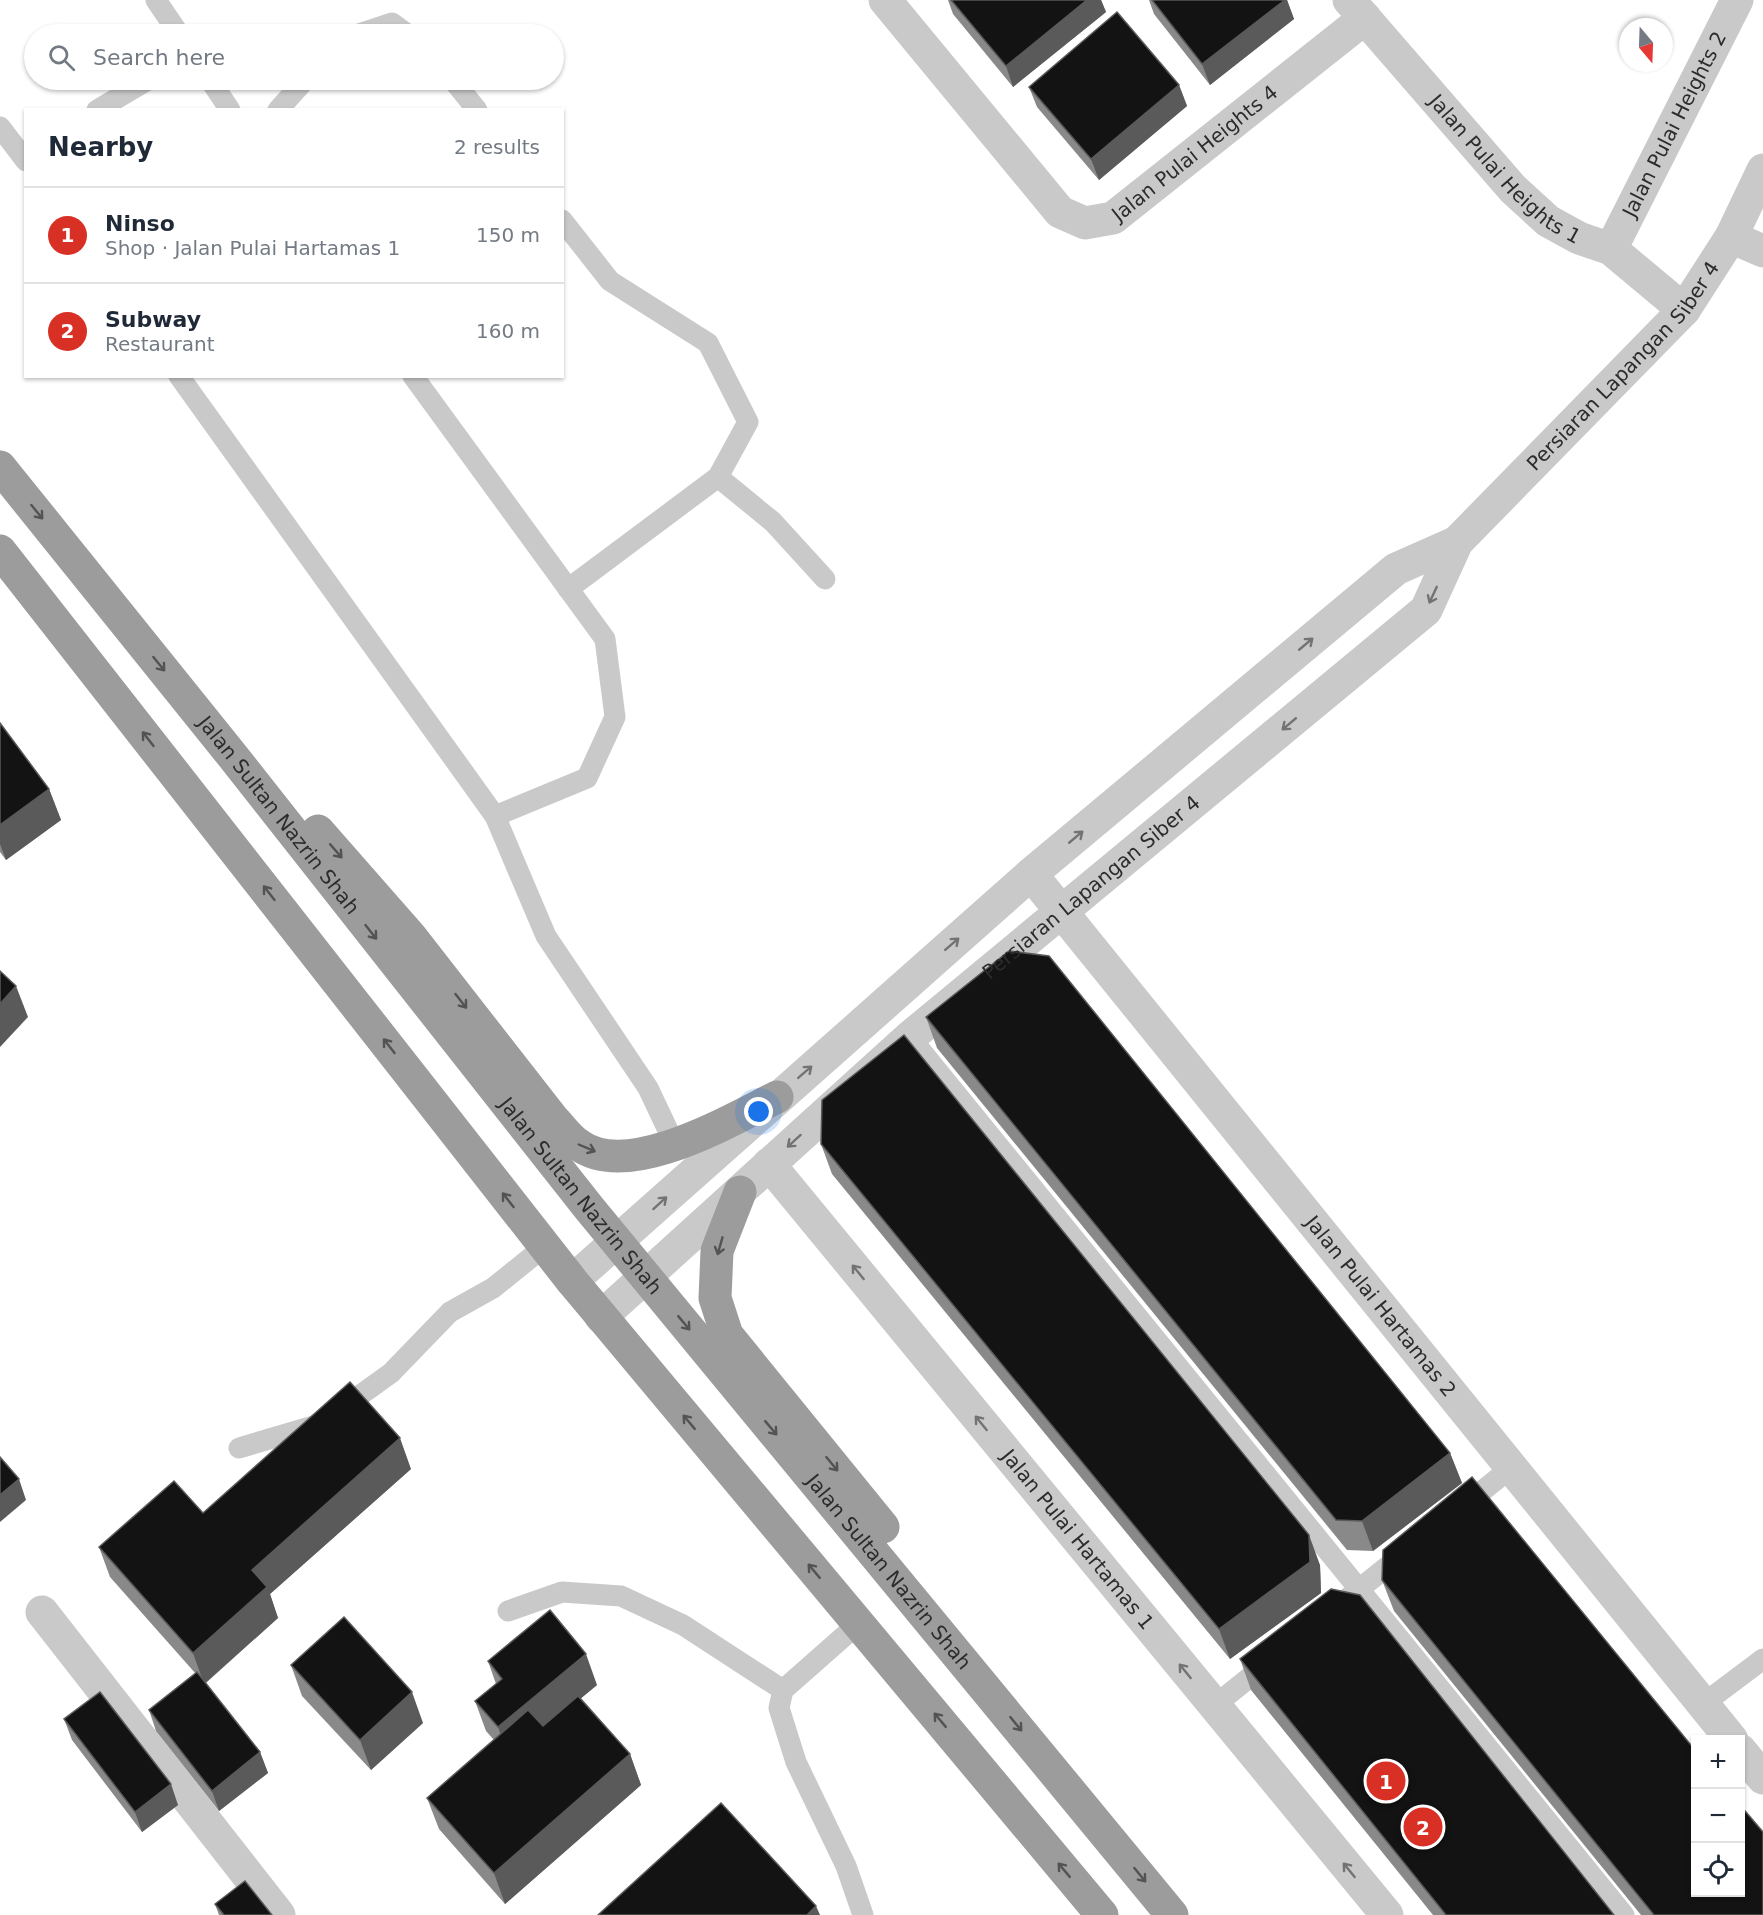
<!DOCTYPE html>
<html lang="en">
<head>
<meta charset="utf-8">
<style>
	body { margin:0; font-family:"DejaVu Sans",sans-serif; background:#f2f2f3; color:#1f2937 }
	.controls { position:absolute; right:18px; bottom:18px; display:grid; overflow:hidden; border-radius:0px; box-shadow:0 2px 4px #0004 }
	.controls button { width:54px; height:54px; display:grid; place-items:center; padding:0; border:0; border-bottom:2px solid #e0e1e3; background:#fff; color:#1f2937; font:30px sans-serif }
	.compass { position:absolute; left:1619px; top:18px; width:54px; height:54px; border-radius:50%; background:#fff; box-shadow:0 2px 4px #0004; rotate:161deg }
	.you { position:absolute; left:759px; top:1112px; width:21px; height:21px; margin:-15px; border:4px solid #fff; border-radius:50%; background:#1a73e8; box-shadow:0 0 0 9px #1a73e833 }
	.badge { display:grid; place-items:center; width:39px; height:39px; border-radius:50%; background:#d93025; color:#fff; font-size:20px; font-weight:700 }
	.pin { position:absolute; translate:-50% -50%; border:3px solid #fff; box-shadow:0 2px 6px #0006 }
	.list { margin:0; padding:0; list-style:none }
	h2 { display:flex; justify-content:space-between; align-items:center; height:78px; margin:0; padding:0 24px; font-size:26px }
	h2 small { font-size:20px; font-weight:400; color:#747a83 }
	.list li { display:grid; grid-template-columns:39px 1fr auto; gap:18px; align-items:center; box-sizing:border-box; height:96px; padding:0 24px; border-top:2px solid #e0e1e3 }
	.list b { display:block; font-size:22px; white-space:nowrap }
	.list p { margin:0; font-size:20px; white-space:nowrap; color:#747a83 }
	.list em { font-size:20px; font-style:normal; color:#747a83 }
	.icon { flex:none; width:33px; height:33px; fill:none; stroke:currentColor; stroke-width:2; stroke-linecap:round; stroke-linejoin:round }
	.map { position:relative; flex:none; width:1763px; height:1915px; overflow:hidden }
	.search { position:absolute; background:#fff; box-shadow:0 2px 4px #0004; left:24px; top:24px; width:540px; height:66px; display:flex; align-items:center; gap:15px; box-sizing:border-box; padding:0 21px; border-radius:33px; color:#747a83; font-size:22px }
	.panel { position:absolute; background:#fff; box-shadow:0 2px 4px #0004; left:24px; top:108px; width:540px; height:270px; border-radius:0px }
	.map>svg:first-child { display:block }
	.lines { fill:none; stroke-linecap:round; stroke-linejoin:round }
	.service { stroke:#c9c9c9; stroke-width:21 }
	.minor { stroke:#c9c9c9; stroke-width:33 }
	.trunk { stroke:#9c9c9c; stroke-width:33 }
	.wall { fill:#898989 }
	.shaded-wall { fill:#5a5a5a }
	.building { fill:#131313; stroke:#5a5a5a; stroke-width:1.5 }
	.oneway { stroke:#535353 }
	.oneway2 { stroke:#737373 }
	.labels { text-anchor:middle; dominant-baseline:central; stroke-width:6; stroke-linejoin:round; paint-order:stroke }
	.street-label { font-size:20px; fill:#2c2c2c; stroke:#fff }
</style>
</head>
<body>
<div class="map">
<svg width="1763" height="1915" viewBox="0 0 1763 1915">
	<rect width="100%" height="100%" fill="#fff"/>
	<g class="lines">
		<!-- service -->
		<g class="service">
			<path d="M 156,0 L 179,34"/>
			<path d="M 359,34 L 392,23 L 407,34"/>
			<path d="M 210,80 L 230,110"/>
			<path d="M 453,80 L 477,110"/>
			<path d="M 97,110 L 148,80"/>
			<path d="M 278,110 L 305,80"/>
			<path d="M 0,127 L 26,161"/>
			<path d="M 562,220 L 610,281 L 708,343 L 748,422 L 718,477 L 568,589"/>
			<path d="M 179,376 L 495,816 L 546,936 L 648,1088 L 675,1145"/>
			<path d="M 413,376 L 605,639 L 615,717 L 587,778 L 495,816"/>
			<path d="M 718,477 L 773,522 L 825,579"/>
			<path d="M 910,1037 L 1624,1915"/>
			<path d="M 239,1448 L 320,1424 L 391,1373 L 450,1312 L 493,1288 L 544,1247"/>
			<path d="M 1461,1508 L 1512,1467"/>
			<path d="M 1348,1598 L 1403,1554"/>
			<path d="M 508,1611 L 562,1592 L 621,1596 L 683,1625 L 783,1690"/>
			<path d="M 859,1623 L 783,1690 L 779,1708 L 796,1762 L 846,1866 L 863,1915"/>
			<path d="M 1703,1704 L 1763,1659"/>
			<path d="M 1214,1706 L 1270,1661"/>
		</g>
		<!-- minor -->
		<g class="minor">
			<path id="s1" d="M 885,0 L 1060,212 L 1085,223 L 1113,218 L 1365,18"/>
			<path id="s2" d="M 1349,0 L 1513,189 L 1548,221 L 1579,238 L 1611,249 L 1684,310"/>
			<path d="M 1731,237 L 1763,251"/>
			<path id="s3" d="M 1611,249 L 1737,0"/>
			<path id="s4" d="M 1031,874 L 1732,1740"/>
			<path id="s5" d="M 769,1164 L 1387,1915"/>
			<path d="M 572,1281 L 1031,874 L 1396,569 L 1457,542"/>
			<path id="s6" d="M 601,1317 L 910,1037 L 1426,610 L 1457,542 L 1684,310 L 1731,237 L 1763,170"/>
			<path d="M 42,1612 L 279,1915"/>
			<path d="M 1740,1750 L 1763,1778"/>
		</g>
		<!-- trunk -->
		<g class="trunk">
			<path id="s7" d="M 0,467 L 231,754 L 589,1208 L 1172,1915"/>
			<path d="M 0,551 L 572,1281 L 1102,1915"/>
			<path d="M 318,831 L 411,937 L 553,1119 C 561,1127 569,1139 579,1145 C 628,1181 731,1120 777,1097"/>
			<path d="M 740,1192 L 717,1251 L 715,1298 L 727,1335 L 883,1527"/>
		</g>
	</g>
	<!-- wall -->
	<g class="wall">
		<path d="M 948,0 L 1101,0 L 1106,12 L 1013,87 L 953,14 Z"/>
		<path d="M 1149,0 L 1287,0 L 1294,19 L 1210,85 L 1154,14 Z"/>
		<path d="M 1179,85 L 1187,106 L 1099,180 L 1037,107 L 1029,87 Z"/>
		<path d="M 0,723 L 49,789 L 61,820 L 6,860 L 0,852 Z"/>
		<path d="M 926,1017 L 1450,1453 L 1462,1483 L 1373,1551 L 1347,1550 L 937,1048 Z"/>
		<path d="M 821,1144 L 1320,1565 L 1321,1593 L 1230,1659 L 832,1174 Z"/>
		<path d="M 411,1469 L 270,1594 L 278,1618 L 206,1683 L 260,1752 L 268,1773 L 219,1811 L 156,1731 L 149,1710 L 196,1674 L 110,1577 L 99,1547 L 203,1513 Z"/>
		<path d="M 1382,1580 L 1763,1915 L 1641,1915 L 1394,1611 Z"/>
		<path d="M 1240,1659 L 1614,1915 L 1433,1915 L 1251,1690 Z"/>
		<path d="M 488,1661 L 597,1685 L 581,1698 L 630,1754 L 641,1785 L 505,1904 L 439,1829 L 427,1798 L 494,1740 L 486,1731 L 475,1701 L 496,1684 Z"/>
		<path d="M 291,1665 L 423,1723 L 371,1770 L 302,1696 Z"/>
		<path d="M 64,1719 L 178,1805 L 142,1832 L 72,1740 Z"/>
		<path d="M 215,1904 L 272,1915 L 219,1915 Z"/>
	</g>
	<!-- shaded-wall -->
	<g class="shaded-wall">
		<path d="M 1087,0 L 1101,0 L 1106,12 L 1013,87 L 1006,66 Z"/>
		<path d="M 1285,0 L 1287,0 L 1294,19 L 1210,85 L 1202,64 Z"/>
		<path d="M 1179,85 L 1187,106 L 1099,180 L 1091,159 Z"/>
		<path d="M 49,789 L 61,820 L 6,860 L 0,844 L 0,825 Z"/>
		<path d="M 16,986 L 28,1017 L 0,1047 L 0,1004 Z"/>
		<path d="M 400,1438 L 411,1469 L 270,1594 L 278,1618 L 204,1684 L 193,1653 L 252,1570 Z"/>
		<path d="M 1450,1453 L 1462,1483 L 1373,1551 L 1362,1521 Z"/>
		<path d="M 19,1479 L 26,1500 L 0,1522 L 0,1495 Z"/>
		<path d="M 1309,1535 L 1320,1565 L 1321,1593 L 1230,1659 L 1219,1629 Z"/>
		<path d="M 586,1654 L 597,1685 L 509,1758 L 498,1727 Z"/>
		<path d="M 412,1692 L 423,1723 L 371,1770 L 360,1740 Z"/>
		<path d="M 260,1752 L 268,1773 L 219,1811 L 212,1791 Z"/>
		<path d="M 630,1754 L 641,1785 L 505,1904 L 494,1873 Z"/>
		<path d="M 171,1784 L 178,1805 L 142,1832 L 135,1812 Z"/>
		<path d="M 816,1906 L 820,1915 L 807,1915 Z"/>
	</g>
	<!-- building -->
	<g class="building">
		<path d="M 951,0 L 1087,0 L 1006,66 Z"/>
		<path d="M 1152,0 L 1285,0 L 1202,64 Z"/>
		<path d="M 1117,12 L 1179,85 L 1091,159 L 1029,87 Z"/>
		<path d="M 0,723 L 49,789 L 0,825 Z"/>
		<path d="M 1009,951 L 1049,956 L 1450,1453 L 1362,1521 L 1336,1520 L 926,1017 Z"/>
		<path d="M 0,971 L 16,986 L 0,1004 Z"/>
		<path d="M 904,1035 L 1309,1535 L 1310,1562 L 1219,1629 L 821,1144 L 822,1100 Z"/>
		<path d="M 350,1382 L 400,1438 L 252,1570 L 267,1587 L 193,1653 L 99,1547 L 174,1481 L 203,1513 Z"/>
		<path d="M 0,1457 L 19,1479 L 0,1495 Z"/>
		<path d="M 1472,1477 L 1695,1750 L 1695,1893 L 1740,1893 L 1740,1805 L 1763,1832 L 1763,1915 L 1654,1915 L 1382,1580 L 1383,1550 Z"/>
		<path d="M 1331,1589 L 1360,1595 L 1614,1915 L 1446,1915 L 1240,1659 Z"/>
		<path d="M 550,1610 L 586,1654 L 498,1727 L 475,1701 L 502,1679 L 488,1661 Z"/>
		<path d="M 344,1617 L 412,1692 L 360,1740 L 291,1665 Z"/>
		<path d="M 197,1672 L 260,1752 L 212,1791 L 149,1710 Z"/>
		<path d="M 100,1692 L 171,1784 L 135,1812 L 64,1719 Z"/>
		<path d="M 578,1696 L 630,1754 L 494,1873 L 427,1798 L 528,1710 L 543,1726 Z"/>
		<path d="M 721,1803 L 816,1906 L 807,1915 L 598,1915 Z"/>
		<path d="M 245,1881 L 272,1915 L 224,1915 L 215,1904 Z"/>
	</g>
	<!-- one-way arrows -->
	<defs><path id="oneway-shaft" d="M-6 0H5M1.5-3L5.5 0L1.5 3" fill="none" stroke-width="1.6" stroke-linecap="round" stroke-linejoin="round" transform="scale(1.5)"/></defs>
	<g class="oneway">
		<use href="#oneway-shaft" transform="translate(37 512) rotate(51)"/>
		<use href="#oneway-shaft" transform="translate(159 664) rotate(51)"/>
		<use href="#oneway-shaft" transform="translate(148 739) rotate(-128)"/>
		<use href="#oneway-shaft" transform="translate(336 851) rotate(49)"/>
		<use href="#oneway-shaft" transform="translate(269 893) rotate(-128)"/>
		<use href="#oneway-shaft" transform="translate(371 932) rotate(52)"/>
		<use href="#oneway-shaft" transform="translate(461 1001) rotate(52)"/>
		<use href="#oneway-shaft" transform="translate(389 1046) rotate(-128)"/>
		<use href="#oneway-shaft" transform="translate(587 1148) rotate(23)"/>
		<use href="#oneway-shaft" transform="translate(508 1200) rotate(-128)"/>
		<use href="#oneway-shaft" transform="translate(720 1246) rotate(106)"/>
		<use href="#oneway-shaft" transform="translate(684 1323) rotate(50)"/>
		<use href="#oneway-shaft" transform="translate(689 1422) rotate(-130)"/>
		<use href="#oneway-shaft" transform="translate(771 1428) rotate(50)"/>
		<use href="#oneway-shaft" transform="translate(832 1464) rotate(51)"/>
		<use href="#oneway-shaft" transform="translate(814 1571) rotate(-130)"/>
		<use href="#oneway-shaft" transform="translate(940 1720) rotate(-130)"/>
		<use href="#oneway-shaft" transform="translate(1016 1724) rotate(51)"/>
		<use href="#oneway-shaft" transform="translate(1064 1870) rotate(-130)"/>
		<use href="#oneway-shaft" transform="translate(1140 1875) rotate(51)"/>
	</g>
	<g class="oneway2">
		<use href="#oneway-shaft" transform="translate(1433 595) rotate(115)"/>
		<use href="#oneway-shaft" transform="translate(1306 644) rotate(-40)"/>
		<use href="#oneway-shaft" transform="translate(1289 724) rotate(140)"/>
		<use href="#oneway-shaft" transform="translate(1076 837) rotate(-40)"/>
		<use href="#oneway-shaft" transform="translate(952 944) rotate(-41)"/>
		<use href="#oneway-shaft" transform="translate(805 1072) rotate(-41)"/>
		<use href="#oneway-shaft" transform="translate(794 1141) rotate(138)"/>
		<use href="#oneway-shaft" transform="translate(660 1203) rotate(-42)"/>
		<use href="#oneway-shaft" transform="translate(858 1272) rotate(-129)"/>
		<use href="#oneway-shaft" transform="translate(981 1423) rotate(-129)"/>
		<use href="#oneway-shaft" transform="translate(1185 1671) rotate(-129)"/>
		<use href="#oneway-shaft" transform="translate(1349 1870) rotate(-129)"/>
	</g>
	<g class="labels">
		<!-- street labels -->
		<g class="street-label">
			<text stroke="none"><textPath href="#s3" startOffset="140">Jalan Pulai Heights 2</textPath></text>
			<text stroke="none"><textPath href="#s1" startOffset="435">Jalan Pulai Heights 4</textPath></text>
			<text stroke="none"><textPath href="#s2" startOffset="231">Jalan Pulai Heights 1</textPath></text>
			<text stroke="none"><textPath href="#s6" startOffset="1404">Persiaran Lapangan Siber 4</textPath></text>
			<text stroke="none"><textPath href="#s7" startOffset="446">Jalan Sultan Nazrin Shah</textPath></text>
			<text stroke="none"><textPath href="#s6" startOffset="652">Persiaran Lapangan Siber 4</textPath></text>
			<text stroke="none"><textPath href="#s7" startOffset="932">Jalan Sultan Nazrin Shah</textPath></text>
			<text stroke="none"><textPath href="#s4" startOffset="556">Jalan Pulai Hartamas 2</textPath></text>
			<text stroke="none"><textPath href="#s5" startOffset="486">Jalan Pulai Hartamas 1</textPath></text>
			<text stroke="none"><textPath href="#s7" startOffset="1418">Jalan Sultan Nazrin Shah</textPath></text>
		</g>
	</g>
</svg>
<div class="controls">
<button>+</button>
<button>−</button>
<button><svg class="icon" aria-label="locate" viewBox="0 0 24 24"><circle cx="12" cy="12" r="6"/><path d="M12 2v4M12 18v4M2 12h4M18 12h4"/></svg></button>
</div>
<svg class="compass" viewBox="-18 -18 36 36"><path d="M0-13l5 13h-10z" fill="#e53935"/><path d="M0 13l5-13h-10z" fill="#747a83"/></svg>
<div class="you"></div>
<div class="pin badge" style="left:1386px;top:1781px">1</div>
<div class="pin badge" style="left:1423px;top:1827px">2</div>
<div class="search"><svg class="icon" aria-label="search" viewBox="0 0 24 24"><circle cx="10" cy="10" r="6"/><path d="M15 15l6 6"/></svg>Search here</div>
<section class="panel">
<h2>Nearby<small>2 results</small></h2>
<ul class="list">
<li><span class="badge">1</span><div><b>Ninso</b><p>Shop · Jalan Pulai Hartamas 1</p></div><em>150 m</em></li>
<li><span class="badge">2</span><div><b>Subway</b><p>Restaurant</p></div><em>160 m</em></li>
</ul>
</section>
</div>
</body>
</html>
